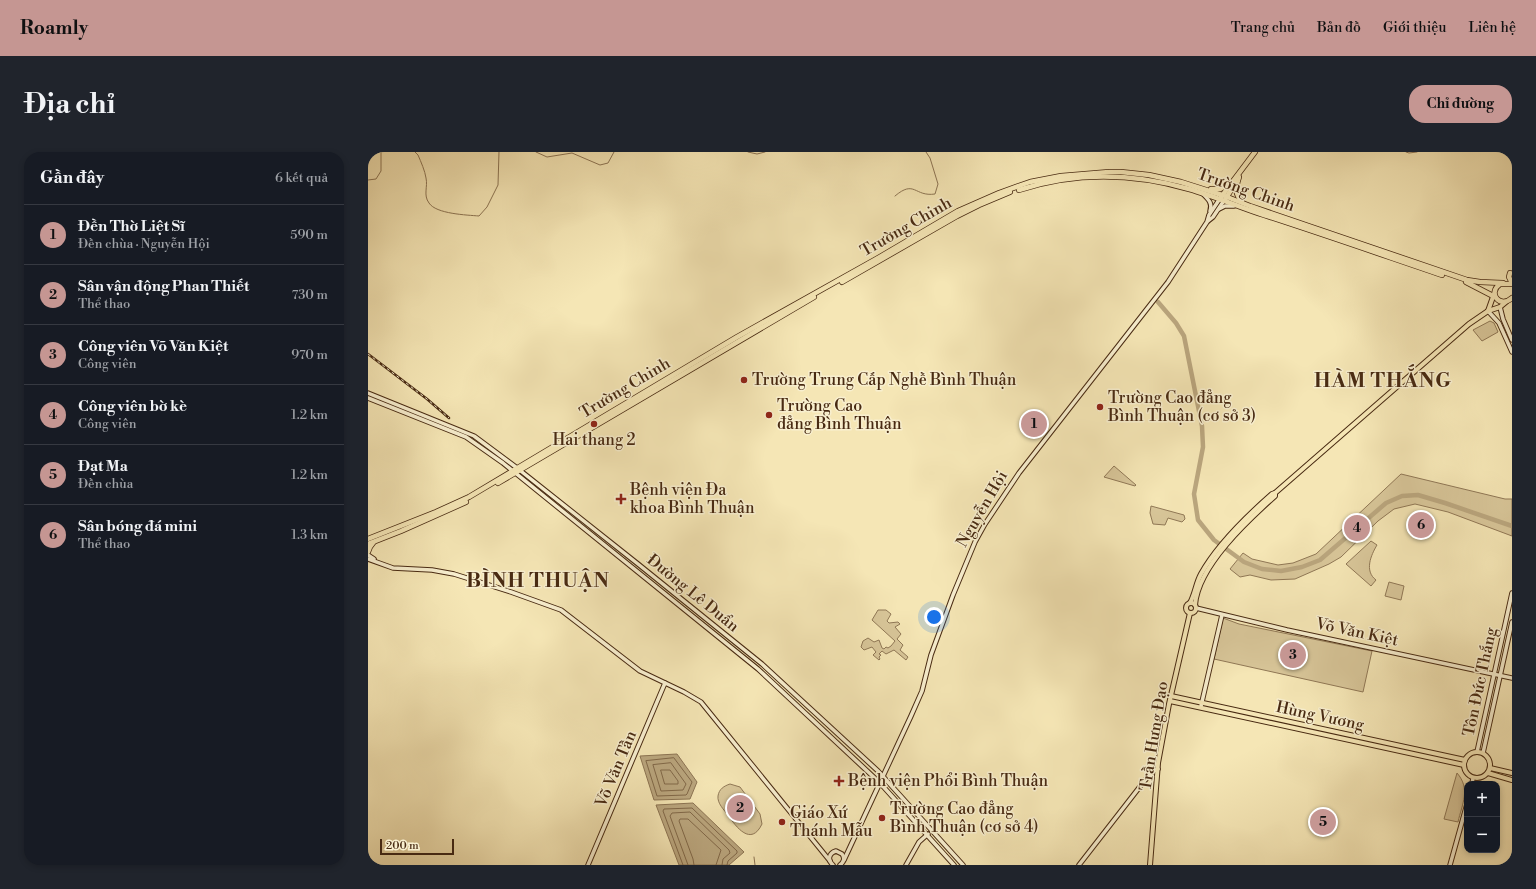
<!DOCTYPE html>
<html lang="vi">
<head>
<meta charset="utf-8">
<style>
	body { margin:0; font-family:"Libre Bodoni",serif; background:#20242c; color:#f1f3f6 }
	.controls { position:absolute; right:12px; bottom:12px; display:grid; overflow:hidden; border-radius:8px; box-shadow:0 2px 6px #0003 }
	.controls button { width:36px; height:36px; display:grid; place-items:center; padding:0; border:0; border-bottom:1px solid #363941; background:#171b24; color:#f1f3f6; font:20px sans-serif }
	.scale { position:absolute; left:12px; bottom:10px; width:74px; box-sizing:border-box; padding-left:4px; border:2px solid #482a12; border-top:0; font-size:11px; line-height:14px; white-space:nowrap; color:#482a12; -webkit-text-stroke:3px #f8efcf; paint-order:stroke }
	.you { position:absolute; left:566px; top:465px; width:14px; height:14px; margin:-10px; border:3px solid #fff; border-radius:50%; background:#1a73e8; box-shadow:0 0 0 6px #1a73e833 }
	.badge { display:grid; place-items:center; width:26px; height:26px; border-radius:50%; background:#c59692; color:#111; font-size:13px; font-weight:700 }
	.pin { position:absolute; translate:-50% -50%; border:2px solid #fff; box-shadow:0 1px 4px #0006 }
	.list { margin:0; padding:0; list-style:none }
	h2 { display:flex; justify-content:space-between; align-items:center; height:52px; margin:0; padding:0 16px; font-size:17px }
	h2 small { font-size:13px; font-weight:400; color:#9ea1a6 }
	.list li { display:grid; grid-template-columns:26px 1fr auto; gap:12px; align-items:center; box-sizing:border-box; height:60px; padding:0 16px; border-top:1px solid #363941 }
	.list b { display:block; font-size:15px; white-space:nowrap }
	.list p { margin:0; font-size:13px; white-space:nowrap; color:#9ea1a6 }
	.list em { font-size:13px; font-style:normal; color:#9ea1a6 }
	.map { position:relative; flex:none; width:1144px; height:713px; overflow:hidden; border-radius:16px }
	header { display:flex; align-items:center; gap:24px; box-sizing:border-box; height:56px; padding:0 20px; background:#c59692; color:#111 }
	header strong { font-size:19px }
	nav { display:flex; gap:22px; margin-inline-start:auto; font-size:14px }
	.intro { display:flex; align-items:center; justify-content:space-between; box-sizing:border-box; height:96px; padding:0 24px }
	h1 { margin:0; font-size:28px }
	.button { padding:10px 18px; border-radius:16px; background:#c59692; color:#111; font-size:14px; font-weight:700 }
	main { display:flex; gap:24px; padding:0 24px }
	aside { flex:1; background:#171b24; border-radius:16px; box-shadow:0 2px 6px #0003 }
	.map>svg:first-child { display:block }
	.green { fill:#d8c699; stroke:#907856 }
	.water { fill:#baa67e; stroke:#8c7453 }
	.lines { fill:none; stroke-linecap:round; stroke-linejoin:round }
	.shore { stroke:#816848; stroke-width:1 }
	.stream { stroke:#8c7453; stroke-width:1 }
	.river { stroke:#baa67e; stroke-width:4.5 }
	.secondary-casing { stroke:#482a12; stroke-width:5.5 }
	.primary-casing { stroke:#482a12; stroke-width:6 }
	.highway-casing { stroke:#482a12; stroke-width:6 }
	.secondary { stroke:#f8efcf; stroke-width:3.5 }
	.primary { stroke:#f5e6b5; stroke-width:4 }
	.highway { stroke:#f5e6b5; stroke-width:4.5 }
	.rail-casing { stroke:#482a12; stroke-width:2.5 }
	.rail { stroke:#f8efcf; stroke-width:1; stroke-dasharray:3; stroke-linecap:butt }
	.poi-dot { fill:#8f2418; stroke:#f8efcf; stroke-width:1.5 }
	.labels { text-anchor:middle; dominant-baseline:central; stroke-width:3; stroke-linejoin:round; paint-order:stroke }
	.street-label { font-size:16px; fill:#482a12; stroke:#f8efcf }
	.poi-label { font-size:16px; fill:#482a12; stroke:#f8efcf; text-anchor:start }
	.district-label { font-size:20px; font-weight:bold; letter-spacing:1px; fill:#482a12; stroke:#f8efcf }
</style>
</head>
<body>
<header>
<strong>Roamly</strong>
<nav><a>Trang chủ</a><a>Bản đồ</a><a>Giới thiệu</a><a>Liên hệ</a></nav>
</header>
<div class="intro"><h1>Địa chỉ</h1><a class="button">Chỉ đường</a></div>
<main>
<aside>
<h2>Gần đây<small>6 kết quả</small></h2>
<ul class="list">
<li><span class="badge">1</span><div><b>Đền Thờ Liệt Sĩ</b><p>Đền chùa · Nguyễn Hội</p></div><em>590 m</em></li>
<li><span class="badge">2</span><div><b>Sân vận động Phan Thiết</b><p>Thể thao</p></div><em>730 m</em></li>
<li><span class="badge">3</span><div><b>Công viên Võ Văn Kiệt</b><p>Công viên</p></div><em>970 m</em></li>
<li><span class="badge">4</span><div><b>Công viên bờ kè</b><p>Công viên</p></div><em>1.2 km</em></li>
<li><span class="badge">5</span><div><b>Đạt Ma</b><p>Đền chùa</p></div><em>1.2 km</em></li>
<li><span class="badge">6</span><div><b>Sân bóng đá mini</b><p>Thể thao</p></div><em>1.3 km</em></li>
</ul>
</aside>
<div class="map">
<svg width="1144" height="713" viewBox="0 0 1144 713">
	<rect width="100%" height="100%" fill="#f5e6b5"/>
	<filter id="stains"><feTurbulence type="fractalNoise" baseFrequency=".005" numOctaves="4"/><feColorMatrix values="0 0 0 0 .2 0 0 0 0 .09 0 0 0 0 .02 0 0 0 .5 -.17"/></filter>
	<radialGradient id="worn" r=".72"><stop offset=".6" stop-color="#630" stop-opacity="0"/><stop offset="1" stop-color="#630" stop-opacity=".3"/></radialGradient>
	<!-- green -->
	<g class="green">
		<path d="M 1122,169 L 1126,171 L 1130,180 L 1114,189 L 1105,178 Z"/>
		<path d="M 746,314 L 768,333 L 767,334 L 736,325 Z"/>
		<path d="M 1033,322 L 1137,347 L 1144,347 L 1144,384 L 1080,360 L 1047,352 L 1026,357 L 1010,369 L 973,405 L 961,412 L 927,427 L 903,428 L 882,423 L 872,425 L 862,417 L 875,401 L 884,407 L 910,413 L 925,411 L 948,402 Z"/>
		<path d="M 783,354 L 816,363 L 817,367 L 814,370 L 800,366 L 797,373 L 785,372 L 782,361 Z"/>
		<path d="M 1047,363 L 1062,366 L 1058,384 L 1043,381 Z"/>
		<path d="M 1003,389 L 1009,393 C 1003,403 996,419 1008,428 L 1003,434 L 978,412 Z"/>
		<path d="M 1021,430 L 1036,434 L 1033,448 L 1017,444 Z"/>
		<path d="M 510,458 L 518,458 L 523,462 L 519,469 L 521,471 L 530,470 L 532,472 L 527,475 L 533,482 L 529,487 L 535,493 L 532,498 L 540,505 L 538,508 L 526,498 L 518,502 L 514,499 L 511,502 L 513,503 L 511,505 L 512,507 L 511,508 L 505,503 L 508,500 L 504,495 L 496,498 L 493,495 L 495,489 L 500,486 L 506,490 L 511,488 L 514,496 L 516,497 L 518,495 L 520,496 L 523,494 L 527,489 L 504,468 Z"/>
		<path d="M 855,466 L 871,472 L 1004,499 L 995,540 L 846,507 Z"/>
		<path d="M 1089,621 C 1103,637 1094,652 1090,670 L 1076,667 Z"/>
		<path d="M 362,632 L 372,635 L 392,662 L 394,672 C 383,695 368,675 360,663 C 356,658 349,651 350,644 C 351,637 356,634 362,632 Z"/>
	</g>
	<!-- water -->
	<g class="water">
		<path d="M 309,602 L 329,630 L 322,647 L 286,648 L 272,604 Z"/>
		<path d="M 325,651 L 376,700 L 361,713 L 311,713 L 288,653 Z"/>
	</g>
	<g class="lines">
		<!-- shore -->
		<g class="shore">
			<path d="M 306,606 L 324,630 L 319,642 L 318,643 L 289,644 L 278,609 Z"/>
			<path d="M 303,611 L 318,632 L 315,638 L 293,639 L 285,613 Z"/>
			<path d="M 293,618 L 302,618 L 310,629 L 310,632 L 297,632 Z"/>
			<path d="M 315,713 L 295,659 L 296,657 L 324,656 L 369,699 L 369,701 L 360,709 L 359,713"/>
			<path d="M 320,713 L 302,664 L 304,661 L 322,660 L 361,698 L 362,701 L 355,707 L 354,713"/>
			<path d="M 326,713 L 325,707 L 311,669 L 312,667 L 320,667 L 353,698 L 348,713"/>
		</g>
		<!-- stream -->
		<g class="stream">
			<path d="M 47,0 L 50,3 C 53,10 57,19 58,26 C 60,35 55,43 61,51 C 68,62 99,63 111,64 L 119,55 L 130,33 L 131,0"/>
			<path d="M 168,0 L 179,5 L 204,1 L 232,13 L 240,11 L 246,0"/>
			<path d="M 380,0 L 389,2 L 397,0"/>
			<path d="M 1038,0 L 1041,1 L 1049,0"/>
			<path d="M 0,28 L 8,27 L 13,19 L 13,0"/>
			<path d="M 527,44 C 547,27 546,45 567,42 L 570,32 L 562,6 L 558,0"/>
			<path d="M 386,705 L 387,713"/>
		</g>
		<!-- river -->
		<path class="river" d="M 790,150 L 808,171 L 816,184 L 834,274 L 835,295 L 826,342 L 830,368 L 846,388 L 876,410 L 894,417 L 913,419 L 934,415 L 952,408 L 1018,351 L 1034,344 L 1050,343 L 1077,351 L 1144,374"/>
		<!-- secondary casing -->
		<g class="secondary-casing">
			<g id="secondary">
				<path d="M 834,41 C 840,47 845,51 842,59"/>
				<path d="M 851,57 L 857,54 L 866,54"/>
				<path d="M 840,69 L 845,65 L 855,50"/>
				<path d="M 1132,155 L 1135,167 L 1144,188"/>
				<path d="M 1120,159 L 1131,171 L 1144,200"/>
				<path d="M 0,241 L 106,284 L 149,316 L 270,412 L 394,512 L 510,619 L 595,713"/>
				<path d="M 0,246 L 98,285 L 135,311 L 390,517 L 512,631 L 586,713"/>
				<path d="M 0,403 L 6,407"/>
				<path d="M 0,407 L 25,416 L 64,418 L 86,422 L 143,440 L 193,458 L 272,519 L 316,540 L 333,550 L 462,709"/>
				<path d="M 828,456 L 919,478 L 1144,526"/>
				<path d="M 833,554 L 854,463"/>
				<path d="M 1109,600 L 1144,441"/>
				<path d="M 1115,601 L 1144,470"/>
				<path d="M 1104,632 L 1105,626"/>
				<path d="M 476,708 L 543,564 L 554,539 L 563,503 L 585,443 L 607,390 L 617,372 L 651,321 L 800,130 L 839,70 L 841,63 L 851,48"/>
				<path d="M 220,713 L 297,531"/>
				<path d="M 465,713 C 459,708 461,701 468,699 L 474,702 C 477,706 476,710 472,713"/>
				<path d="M 538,713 L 551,690 L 560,682"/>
				<path d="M 711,713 L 774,632 L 784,620 L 790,617"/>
				<path d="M 1082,713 L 1099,652"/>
			</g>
		</g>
		<!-- primary casing -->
		<g class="primary-casing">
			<g id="primary">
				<path d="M 1120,159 L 1126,142"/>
				<circle cx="823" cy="456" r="5"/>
				<path d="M 822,451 C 827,442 828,431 833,422 C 849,393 879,364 904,342 L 907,341"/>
				<path d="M 827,453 C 830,414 880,368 907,344 L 907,341 L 1101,172 L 1120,159 L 1132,155 L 1138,150"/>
				<path d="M 803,544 L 1097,608"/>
				<path d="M 802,549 L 1096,613"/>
				<circle cx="1109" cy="613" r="13"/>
				<path d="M 1122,616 L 1144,621"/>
				<path d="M 1120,621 L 1144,628"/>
				<path d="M 782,713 L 790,611 L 801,552 L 822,461"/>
			</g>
		</g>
		<!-- highway casing -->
		<g class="highway-casing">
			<g id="highway">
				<path d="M 871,25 C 868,34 866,42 874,49"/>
				<path d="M 843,37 L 852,37 L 860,32"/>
				<path d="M 651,38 C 706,20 765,21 821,37 C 846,44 871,55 896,63 C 955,82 1015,103 1074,123"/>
				<path d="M 853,45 L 887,0"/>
				<path d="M 858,46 L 868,30"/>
				<path d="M 1142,121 L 1141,125 L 1144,131"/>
				<path d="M 474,130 L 589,64 L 611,53 L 642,40"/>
				<path d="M 1098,130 L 1127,145"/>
				<path d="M 1144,132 L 1132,132 C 1119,141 1132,157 1144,146"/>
				<path d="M 130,331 L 446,145"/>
				<path d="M 0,387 L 68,360 L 101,345 L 369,185 L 510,106 L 590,59 L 631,41 L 662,30 L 693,24 L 741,20 L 753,20 L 781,23 L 813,30 L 854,43 L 882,54 L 1099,128 L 1112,130 L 1135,131"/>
				<path d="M 0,392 L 33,379 L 98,350"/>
				<path d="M 0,400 L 2,395 L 5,391"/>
			</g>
		</g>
		<!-- secondary -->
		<use href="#secondary" class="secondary"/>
		<!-- primary -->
		<use href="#primary" class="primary"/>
		<!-- highway -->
		<use href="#highway" class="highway"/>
		<!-- rail casing -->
		<g class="rail-casing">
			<path id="rail" d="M 0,202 L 59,247 L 81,266"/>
		</g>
		<!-- rail -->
		<use href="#rail" class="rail"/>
	</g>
	<!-- markers -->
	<g class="poi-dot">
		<circle cx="376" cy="228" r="4"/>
		<circle cx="732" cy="255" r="4"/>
		<circle cx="401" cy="263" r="4"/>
		<circle cx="226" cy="272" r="4"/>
		<path d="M251 341h4v4h4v4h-4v4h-4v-4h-4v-4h4z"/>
		<path d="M469 623h4v4h4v4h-4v4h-4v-4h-4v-4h4z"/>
		<circle cx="514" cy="666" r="4"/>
		<circle cx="414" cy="670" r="4"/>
	</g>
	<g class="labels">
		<!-- street labels -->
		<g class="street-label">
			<text transform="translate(878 38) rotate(19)">Trường Chinh</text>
			<text transform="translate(538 75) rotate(-30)">Trường Chinh</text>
			<text transform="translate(257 236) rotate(-31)">Trường Chinh</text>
			<text transform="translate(614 357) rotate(-60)">Nguyễn Hội</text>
			<text transform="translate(325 441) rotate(39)">Đường Lê Duẩn</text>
			<text transform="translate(989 480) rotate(12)">Võ Văn Kiệt</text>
			<text transform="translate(1112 530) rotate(-78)">Tôn Đức Thắng</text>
			<text transform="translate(952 564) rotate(12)">Hùng Vương</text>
			<text transform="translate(786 584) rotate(-81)">Trần Hưng Đạo</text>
			<text transform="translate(248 617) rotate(-67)">Võ Văn Tần</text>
		</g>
		<!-- poi labels -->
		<g class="poi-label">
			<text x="384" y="228">Trường Trung Cấp Nghề Bình Thuận</text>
			<text x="740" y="246">Trường Cao đẳng<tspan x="740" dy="18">Bình Thuận (cơ sở 3)</tspan></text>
			<text x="409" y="254">Trường Cao<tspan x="409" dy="18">đẳng Bình Thuận</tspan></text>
			<text x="226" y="288" text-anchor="middle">Hai thang 2</text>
			<text x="262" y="338">Bệnh viện Đa<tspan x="262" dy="18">khoa Bình Thuận</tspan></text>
			<text x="480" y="629">Bệnh viện Phổi Bình Thuận</text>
			<text x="522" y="657">Trường Cao đẳng<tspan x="522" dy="18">Bình Thuận (cơ sở 4)</tspan></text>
			<text x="422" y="661">Giáo Xứ<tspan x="422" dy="18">Thánh Mẫu</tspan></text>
		</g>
		<!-- district labels -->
		<g class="district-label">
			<text x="1015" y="229">HÀM THẮNG</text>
			<text x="170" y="429">BÌNH THUẬN</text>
		</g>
	</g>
	<rect width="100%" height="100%" filter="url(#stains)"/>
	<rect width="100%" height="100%" fill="url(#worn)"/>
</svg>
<div class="controls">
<button>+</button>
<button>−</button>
</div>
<div class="scale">200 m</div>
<div class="you"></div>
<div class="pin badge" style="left:666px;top:272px">1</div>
<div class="pin badge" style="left:372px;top:656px">2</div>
<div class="pin badge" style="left:925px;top:503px">3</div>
<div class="pin badge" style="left:989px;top:376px">4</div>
<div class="pin badge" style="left:955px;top:670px">5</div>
<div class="pin badge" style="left:1053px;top:373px">6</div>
</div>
</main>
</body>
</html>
